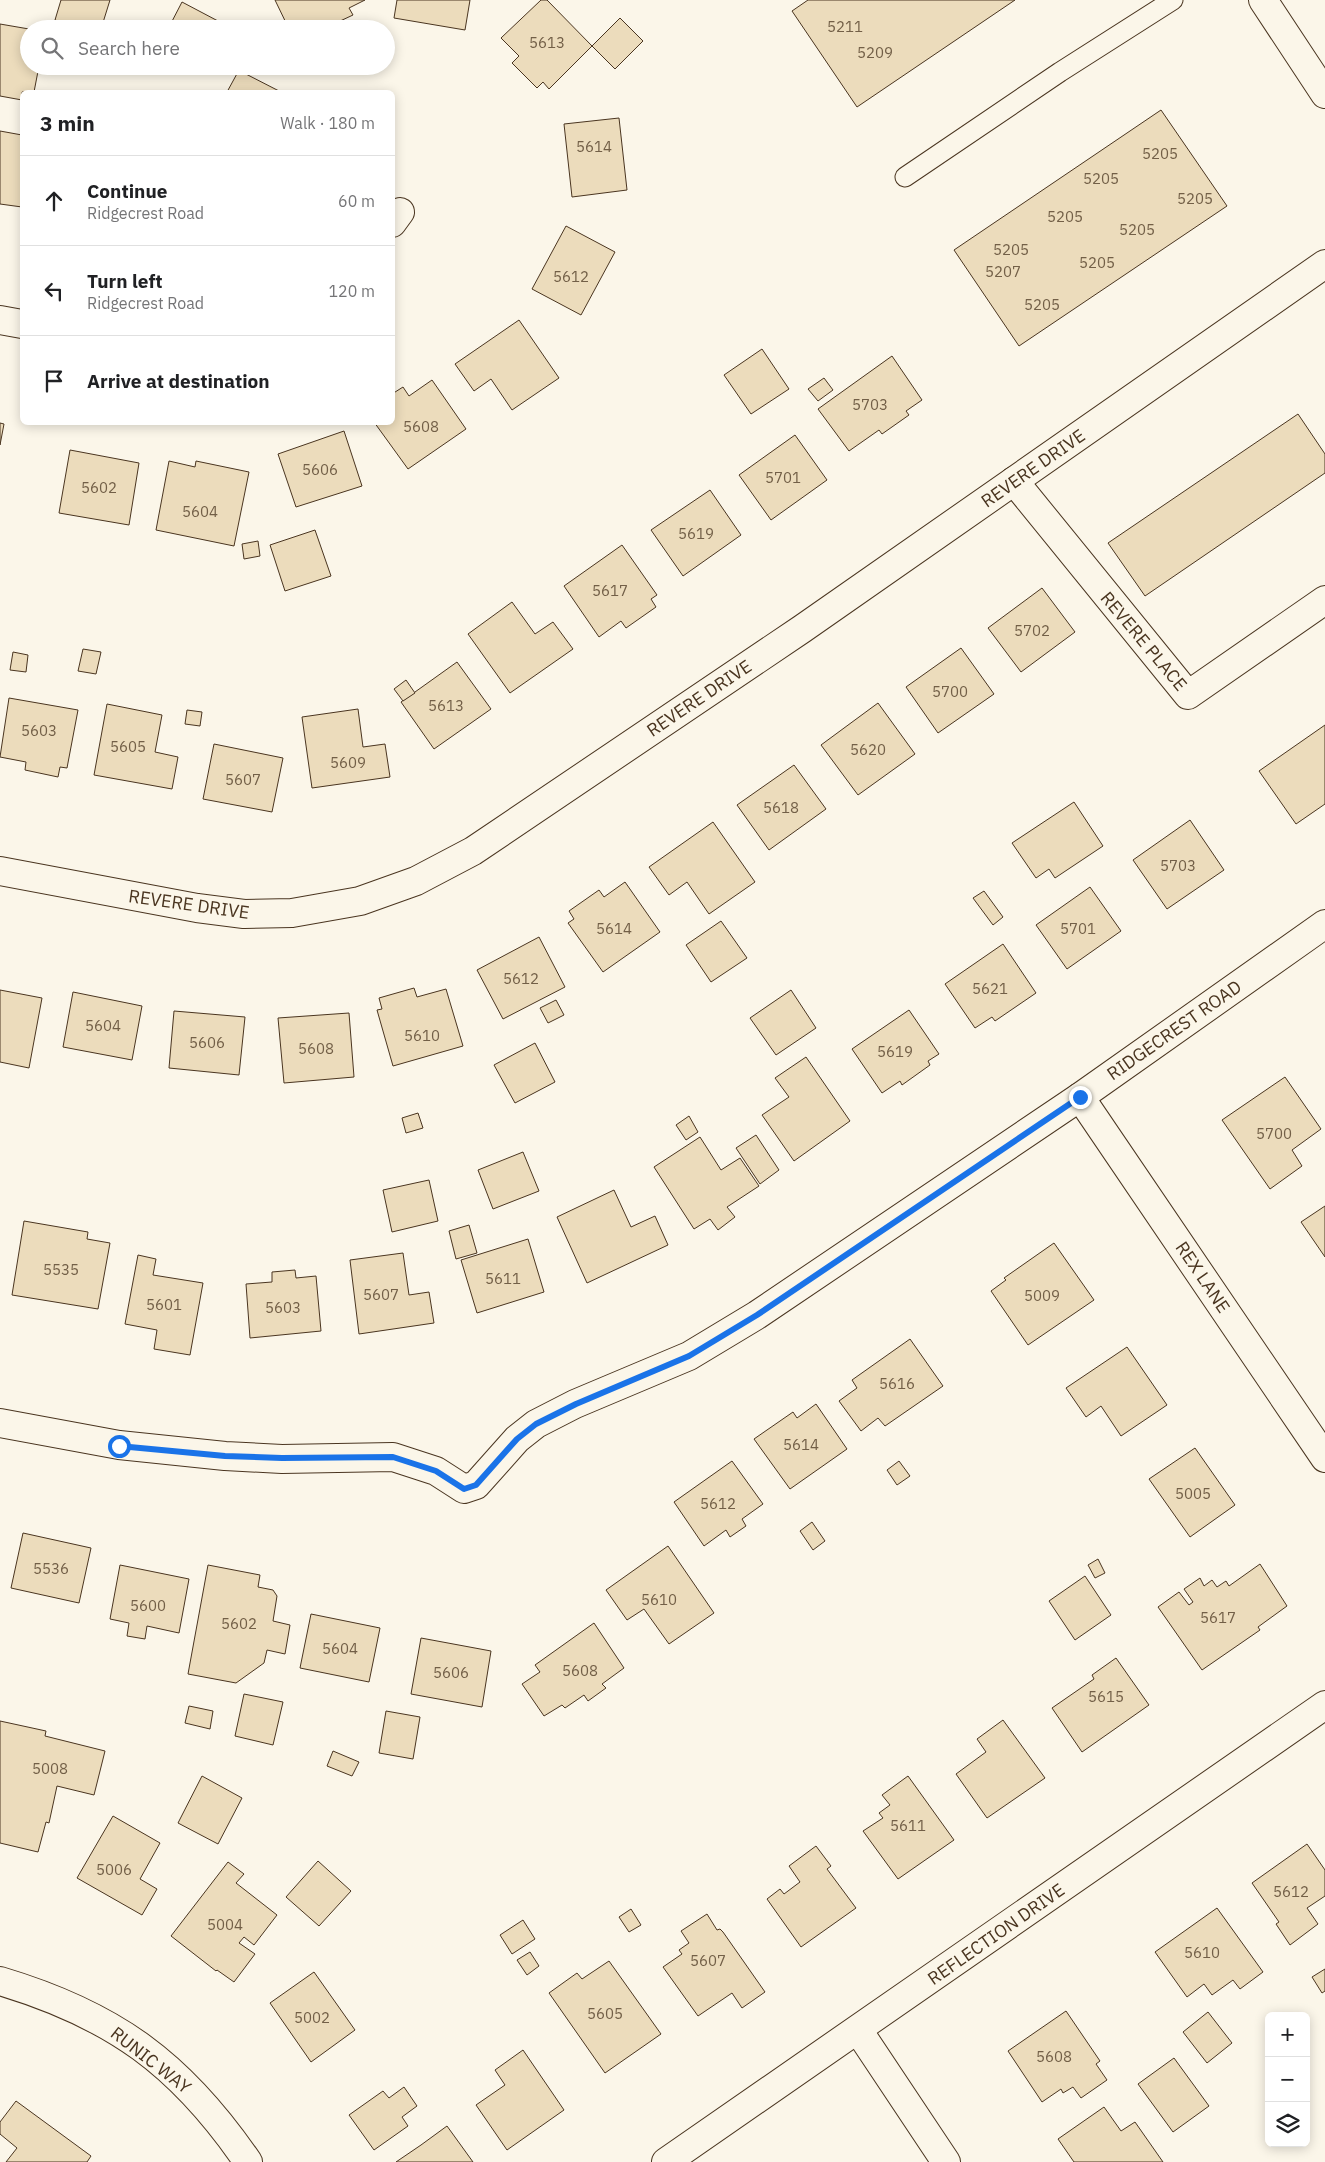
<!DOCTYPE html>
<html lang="en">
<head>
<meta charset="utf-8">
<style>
	body { margin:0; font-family:"IBM Plex Sans",sans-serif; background:#f2f2f2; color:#202124 }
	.controls { position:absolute; right:15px; bottom:15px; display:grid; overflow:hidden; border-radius:8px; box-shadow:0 2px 12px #0003 }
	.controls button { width:45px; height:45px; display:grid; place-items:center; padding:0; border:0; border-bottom:1px solid #e0e0e0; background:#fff; color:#202124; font:25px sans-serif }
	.stop { position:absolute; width:15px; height:15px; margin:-11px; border:4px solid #1a73e8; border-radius:50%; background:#fff }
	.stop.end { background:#1a73e8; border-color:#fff; box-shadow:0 1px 5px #0008 }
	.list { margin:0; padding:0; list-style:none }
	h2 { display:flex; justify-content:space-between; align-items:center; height:65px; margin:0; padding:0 20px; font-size:21px }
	h2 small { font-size:16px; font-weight:400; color:#757577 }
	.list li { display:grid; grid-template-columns:32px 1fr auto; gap:15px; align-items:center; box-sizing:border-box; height:90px; padding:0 20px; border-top:1px solid #e0e0e0 }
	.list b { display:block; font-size:19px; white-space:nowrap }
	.list p { margin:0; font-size:16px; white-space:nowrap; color:#757577 }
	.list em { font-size:16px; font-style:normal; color:#757577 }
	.icon { flex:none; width:28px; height:28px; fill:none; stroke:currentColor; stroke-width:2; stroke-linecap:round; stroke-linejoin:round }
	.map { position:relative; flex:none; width:1325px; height:2162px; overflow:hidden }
	.search { position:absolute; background:#fff; box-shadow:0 2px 12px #0003; left:20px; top:20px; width:375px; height:55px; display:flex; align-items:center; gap:12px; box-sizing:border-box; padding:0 18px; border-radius:28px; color:#757577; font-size:19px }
	.panel { position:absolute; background:#fff; box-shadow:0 2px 12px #0003; left:20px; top:90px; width:375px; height:335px; border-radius:8px }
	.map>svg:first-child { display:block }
	.building { fill:#ecdcbc; stroke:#4a3520 }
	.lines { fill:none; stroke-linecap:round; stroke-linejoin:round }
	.service-casing { stroke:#4a3520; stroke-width:21 }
	.minor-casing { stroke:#4a3520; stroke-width:30 }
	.service { stroke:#fbf6e9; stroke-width:19 }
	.minor { stroke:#fbf6e9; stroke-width:28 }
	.route { stroke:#1a73e8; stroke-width:6 }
	.labels { text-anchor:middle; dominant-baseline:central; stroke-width:4; stroke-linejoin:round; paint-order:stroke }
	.number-label { font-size:15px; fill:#725f47 }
	.street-label { font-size:18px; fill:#4a3520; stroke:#fbf6e9 }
</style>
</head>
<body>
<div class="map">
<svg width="1325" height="2162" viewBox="0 0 1325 2162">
	<rect width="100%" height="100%" fill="#fbf6e9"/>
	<!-- building -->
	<g class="building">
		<path d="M 61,0 L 110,0 L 101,29 L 85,29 L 55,20 Z"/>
		<path d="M 275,0 L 365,0 L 349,8 L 353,15 L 323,29 L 319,29 L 316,23 L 304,29 L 289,29 Z"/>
		<path d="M 397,0 L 470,0 L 465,30 L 394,18 Z"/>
		<path d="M 541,0 L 547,0 L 592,46 L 549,89 L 543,82 L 537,88 L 512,63 L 519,56 L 501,38 Z"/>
		<path d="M 808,0 L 1015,0 L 857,107 L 792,11 Z"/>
		<path d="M 182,2 L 218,21 L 214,29 L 168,29 Z"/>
		<path d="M 620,18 L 643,41 L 615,69 L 592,46 Z"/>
		<path d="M 0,24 L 29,29 L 29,66 L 39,66 L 34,92 L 22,92 L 22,100 L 0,96 Z"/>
		<path d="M 239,70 L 242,72 L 281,92 L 227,92 Z"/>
		<path d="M 1161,110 L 1227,206 L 1019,346 L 954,250 Z"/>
		<path d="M 619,118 L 627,190 L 572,197 L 564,124 Z"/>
		<path d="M 0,131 L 22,135 L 22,207 L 0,204 Z"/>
		<path d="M 566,226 L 615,252 L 581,315 L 532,289 Z"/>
		<path d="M 519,320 L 559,378 L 512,410 L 491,379 L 474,391 L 455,364 Z"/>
		<path d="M 762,349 L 789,389 L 751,414 L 724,375 Z"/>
		<path d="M 892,356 L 922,400 L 906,411 L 909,415 L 882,434 L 879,430 L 849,451 L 818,409 Z"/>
		<path d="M 824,378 L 833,390 L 818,401 L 808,389 Z"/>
		<path d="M 432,380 L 466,429 L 408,469 L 374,422 L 392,422 L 392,394 L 403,387 L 409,396 Z"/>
		<path d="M 1298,414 L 1325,454 L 1325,473 L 1145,596 L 1108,543 Z"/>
		<path d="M 0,423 L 4,424 L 0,445 Z"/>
		<path d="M 344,431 L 362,486 L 296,507 L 278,454 Z"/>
		<path d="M 795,435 L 827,480 L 771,520 L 739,475 Z"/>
		<path d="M 70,450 L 139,463 L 129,525 L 59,513 Z"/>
		<path d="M 169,461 L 195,467 L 196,461 L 249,472 L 234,546 L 156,530 Z"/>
		<path d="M 710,490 L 741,535 L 683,576 L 651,530 Z"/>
		<path d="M 315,530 L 331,576 L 285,591 L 270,545 Z"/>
		<path d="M 258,541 L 260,556 L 244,559 L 242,544 Z"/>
		<path d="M 622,545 L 657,595 L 651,599 L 656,607 L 626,628 L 621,621 L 599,637 L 564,586 Z"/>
		<path d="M 1042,588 L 1075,632 L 1021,672 L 988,628 Z"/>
		<path d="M 512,602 L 535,634 L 553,622 L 573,649 L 510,693 L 468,634 Z"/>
		<path d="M 961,648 L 994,694 L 938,733 L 906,687 Z"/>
		<path d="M 83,649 L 101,652 L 96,674 L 78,671 Z"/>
		<path d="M 13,652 L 28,655 L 26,672 L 10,670 Z"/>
		<path d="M 457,662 L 491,709 L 434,749 L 401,702 Z"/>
		<path d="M 406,680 L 415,693 L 403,701 L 394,689 Z"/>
		<path d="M 9,698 L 78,710 L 67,768 L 60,767 L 58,777 L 25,770 L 26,762 L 0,757 Z"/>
		<path d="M 878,703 L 915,754 L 858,795 L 821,745 Z"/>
		<path d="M 107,704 L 162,715 L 155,752 L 178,757 L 172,789 L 94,775 Z"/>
		<path d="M 358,709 L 363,747 L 385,744 L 390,777 L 312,788 L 302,717 Z"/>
		<path d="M 187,710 L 202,712 L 200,726 L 185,724 Z"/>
		<path d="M 1325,725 L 1325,804 L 1296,824 L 1259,771 Z"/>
		<path d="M 214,744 L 283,758 L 272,812 L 203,799 Z"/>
		<path d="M 794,765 L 826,809 L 769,850 L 737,805 Z"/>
		<path d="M 1074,802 L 1103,846 L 1055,878 L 1049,869 L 1036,878 L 1012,843 Z"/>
		<path d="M 1190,820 L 1224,870 L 1167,909 L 1133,860 Z"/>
		<path d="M 713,822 L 755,882 L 709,914 L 687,882 L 669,895 L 649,867 Z"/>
		<path d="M 625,882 L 660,932 L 603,972 L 568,923 L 574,919 L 569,911 L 599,890 L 604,897 Z"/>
		<path d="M 1090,887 L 1121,931 L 1067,969 L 1036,925 Z"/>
		<path d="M 984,891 L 1003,917 L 993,925 L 973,898 Z"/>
		<path d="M 721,921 L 747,958 L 711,982 L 686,945 Z"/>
		<path d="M 539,937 L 565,987 L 503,1019 L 477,970 Z"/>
		<path d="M 1003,944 L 1036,993 L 995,1021 L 992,1017 L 975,1028 L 945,984 Z"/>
		<path d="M 414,988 L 417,997 L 446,989 L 463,1046 L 393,1066 L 377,1010 L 382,1009 L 379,998 Z"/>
		<path d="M 0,990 L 42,998 L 29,1068 L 0,1062 Z"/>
		<path d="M 791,990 L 816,1028 L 776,1055 L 750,1018 Z"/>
		<path d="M 73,992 L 142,1006 L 132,1060 L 63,1047 Z"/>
		<path d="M 556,1000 L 564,1015 L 548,1023 L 540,1008 Z"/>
		<path d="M 909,1010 L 939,1054 L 928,1061 L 930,1065 L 902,1085 L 900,1081 L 882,1093 L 852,1049 Z"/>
		<path d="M 174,1011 L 245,1017 L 239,1075 L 169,1068 Z"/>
		<path d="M 349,1013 L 354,1077 L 284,1083 L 278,1018 Z"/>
		<path d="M 535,1043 L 555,1082 L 515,1103 L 494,1065 Z"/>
		<path d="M 806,1057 L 850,1121 L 794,1161 L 762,1115 L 789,1097 L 775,1078 Z"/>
		<path d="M 1285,1077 L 1321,1129 L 1292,1150 L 1302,1166 L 1270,1189 L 1222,1120 Z"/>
		<path d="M 418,1113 L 423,1128 L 406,1133 L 402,1118 Z"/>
		<path d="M 689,1116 L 698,1132 L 686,1140 L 676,1125 Z"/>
		<path d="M 756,1135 L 779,1170 L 760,1184 L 736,1148 Z"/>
		<path d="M 700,1137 L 721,1170 L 740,1158 L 759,1186 L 727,1207 L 735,1217 L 718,1230 L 710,1219 L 694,1229 L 654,1167 Z"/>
		<path d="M 523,1152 L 539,1191 L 493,1209 L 478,1170 Z"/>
		<path d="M 429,1180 L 438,1221 L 392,1232 L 383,1190 Z"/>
		<path d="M 614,1190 L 631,1227 L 655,1216 L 668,1245 L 587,1283 L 557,1217 Z"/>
		<path d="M 1325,1206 L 1325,1257 L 1301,1222 Z"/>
		<path d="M 24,1221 L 88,1232 L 87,1239 L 110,1243 L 98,1309 L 12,1295 Z"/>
		<path d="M 469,1225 L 477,1253 L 456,1259 L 449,1231 Z"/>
		<path d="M 528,1239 L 544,1292 L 477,1313 L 461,1260 Z"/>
		<path d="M 1054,1243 L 1094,1300 L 1028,1345 L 991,1291 L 1006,1280 L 1004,1278 Z"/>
		<path d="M 403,1253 L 409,1295 L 429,1292 L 434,1323 L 359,1334 L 350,1260 Z"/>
		<path d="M 138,1255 L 156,1259 L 153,1275 L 203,1283 L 190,1355 L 154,1349 L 157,1330 L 125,1324 Z"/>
		<path d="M 295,1270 L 296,1278 L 316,1276 L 321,1331 L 250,1338 L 246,1284 L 272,1282 L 272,1272 Z"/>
		<path d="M 910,1339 L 943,1386 L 885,1426 L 878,1418 L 861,1431 L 839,1401 L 857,1388 L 852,1380 Z"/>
		<path d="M 1127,1347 L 1167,1405 L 1121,1436 L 1101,1406 L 1086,1417 L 1066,1388 Z"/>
		<path d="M 816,1404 L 847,1449 L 790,1489 L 754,1439 L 793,1412 L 797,1418 Z"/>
		<path d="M 1195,1448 L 1235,1505 L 1190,1537 L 1149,1479 Z"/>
		<path d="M 732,1461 L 763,1504 L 742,1519 L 746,1526 L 730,1537 L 726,1530 L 704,1546 L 674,1502 Z"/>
		<path d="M 899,1461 L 910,1476 L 897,1485 L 887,1470 Z"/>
		<path d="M 812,1522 L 825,1541 L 813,1550 L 800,1531 Z"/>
		<path d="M 23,1533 L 91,1548 L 79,1603 L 11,1588 Z"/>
		<path d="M 668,1546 L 714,1613 L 669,1644 L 644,1609 L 627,1620 L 606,1590 Z"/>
		<path d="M 1098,1559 L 1105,1573 L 1095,1578 L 1088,1565 Z"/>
		<path d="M 1260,1564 L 1287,1606 L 1258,1627 L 1260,1630 L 1202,1670 L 1158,1607 L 1179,1592 L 1189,1605 L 1193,1602 L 1184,1589 L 1200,1578 L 1204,1586 L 1212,1580 L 1217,1587 L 1226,1581 L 1229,1586 Z"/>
		<path d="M 120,1565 L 189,1579 L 179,1633 L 147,1626 L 145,1639 L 127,1636 L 129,1623 L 110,1619 Z"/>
		<path d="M 208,1565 L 260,1575 L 258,1587 L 273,1590 L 277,1596 L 273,1621 L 290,1625 L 285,1654 L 267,1650 L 264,1663 L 236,1683 L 188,1674 Z"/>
		<path d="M 1085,1576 L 1111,1615 L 1075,1640 L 1049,1601 Z"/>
		<path d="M 311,1614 L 380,1628 L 369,1682 L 300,1668 Z"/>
		<path d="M 594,1623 L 624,1668 L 602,1684 L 606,1688 L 588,1701 L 584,1695 L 565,1708 L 562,1705 L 544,1716 L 522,1684 L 540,1672 L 535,1665 Z"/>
		<path d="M 421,1638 L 491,1651 L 482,1707 L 411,1694 Z"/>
		<path d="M 1116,1658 L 1149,1705 L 1082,1752 L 1052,1708 L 1094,1679 L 1092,1675 Z"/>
		<path d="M 244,1694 L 283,1702 L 273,1745 L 235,1736 Z"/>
		<path d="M 189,1706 L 213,1711 L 210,1729 L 185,1723 Z"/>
		<path d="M 386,1711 L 420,1717 L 413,1759 L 379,1753 Z"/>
		<path d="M 1003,1720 L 1045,1778 L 987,1818 L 956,1774 L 986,1752 L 977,1739 Z"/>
		<path d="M 0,1721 L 46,1731 L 45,1736 L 105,1751 L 94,1795 L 57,1786 L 49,1823 L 46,1822 L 38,1852 L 0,1843 Z"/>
		<path d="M 333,1751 L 359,1762 L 352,1776 L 327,1766 Z"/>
		<path d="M 202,1776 L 242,1798 L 218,1844 L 178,1823 Z"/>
		<path d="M 908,1776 L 954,1840 L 898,1879 L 863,1831 L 883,1818 L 879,1813 L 890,1805 L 882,1795 Z"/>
		<path d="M 113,1816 L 160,1843 L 140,1879 L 157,1889 L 142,1915 L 77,1878 Z"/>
		<path d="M 1307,1844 L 1325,1870 L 1325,1896 L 1307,1908 L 1318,1924 L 1290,1945 L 1276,1924 L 1279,1922 L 1252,1883 Z"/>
		<path d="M 816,1846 L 831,1866 L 827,1869 L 856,1908 L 801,1947 L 767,1899 L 780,1889 L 784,1894 L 800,1882 L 789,1866 Z"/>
		<path d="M 318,1861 L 351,1891 L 319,1926 L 286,1897 Z"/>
		<path d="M 228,1862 L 244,1874 L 236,1883 L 277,1915 L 254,1945 L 244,1937 L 239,1943 L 255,1954 L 234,1982 L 217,1970 L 216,1971 L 171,1936 Z"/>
		<path d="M 1217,1908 L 1263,1972 L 1240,1989 L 1233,1980 L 1212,1995 L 1204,1984 L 1187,1997 L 1155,1952 Z"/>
		<path d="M 631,1909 L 641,1925 L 629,1932 L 619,1917 Z"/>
		<path d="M 707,1914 L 717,1930 L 720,1929 L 723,1932 L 765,1992 L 742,2008 L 732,1993 L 698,2016 L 663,1967 L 682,1954 L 679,1950 L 689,1943 L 681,1931 Z"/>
		<path d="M 523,1920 L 535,1939 L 512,1954 L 500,1935 Z"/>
		<path d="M 530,1952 L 539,1966 L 527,1975 L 517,1960 Z"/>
		<path d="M 609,1961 L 661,2034 L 605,2073 L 549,1993 L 577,1973 L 582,1979 Z"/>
		<path d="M 1325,1969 L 1325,1991 L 1322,1993 L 1312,1977 Z"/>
		<path d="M 314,1972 L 355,2030 L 311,2062 L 270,2003 Z"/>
		<path d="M 1066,2011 L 1100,2061 L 1096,2064 L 1107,2080 L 1081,2098 L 1073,2087 L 1063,2093 L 1061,2089 L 1042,2102 L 1008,2051 Z"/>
		<path d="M 1208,2012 L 1232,2043 L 1207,2063 L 1183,2032 Z"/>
		<path d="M 523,2050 L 564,2110 L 507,2150 L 476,2105 L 505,2085 L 495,2070 Z"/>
		<path d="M 1174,2058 L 1209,2106 L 1173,2132 L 1138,2084 Z"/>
		<path d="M 404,2087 L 417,2106 L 402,2117 L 408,2126 L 374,2150 L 349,2115 L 383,2091 L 389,2098 Z"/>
		<path d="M 16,2101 L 91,2156 L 87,2162 L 6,2162 L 17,2148 L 0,2134 L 0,2122 Z"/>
		<path d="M 1104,2107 L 1121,2131 L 1135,2122 L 1163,2162 L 1074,2162 L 1058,2139 Z"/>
		<path d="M 447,2126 L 473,2162 L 396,2162 L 421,2145 Z"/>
	</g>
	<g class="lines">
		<!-- service casing -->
		<g class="service-casing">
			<path id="service" d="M 905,177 L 1060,72 L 1173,0"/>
		</g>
		<!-- minor casing -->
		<g class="minor-casing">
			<g id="minor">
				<path d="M 1263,0 L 1325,94"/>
				<path d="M 392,223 L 400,212"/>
				<path d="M 0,320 L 22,324"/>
				<path d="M 1014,481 L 1188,695 L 1325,600"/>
				<path d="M 0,871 L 197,908 L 244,914 L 292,913 L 360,901 L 416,881 L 473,851 L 802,629 L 1325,264"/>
				<path d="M 1080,1097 L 1325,1458"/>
				<path d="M 0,1423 L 119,1445 L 225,1456 L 282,1459 L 393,1457 L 436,1471 L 464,1489 L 476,1485 L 517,1439 L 536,1424 L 575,1404 L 689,1356 L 757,1315 L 1080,1097 L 1325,924"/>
				<path d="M 0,1981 C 114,2015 181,2064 248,2162"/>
				<path d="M 858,2030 L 946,2162"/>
				<path d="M 666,2162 L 1325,1705"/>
			</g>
		</g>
		<!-- service -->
		<use href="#service" class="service"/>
		<!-- minor -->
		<use href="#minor" class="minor"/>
	</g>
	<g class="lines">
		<!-- route -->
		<path class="route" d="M 119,1446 L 225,1456 L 282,1458 L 393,1457 L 436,1471 L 464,1489 L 476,1485 L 517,1439 L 536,1424 L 576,1404 L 689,1356 L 757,1315 L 1080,1097"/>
	</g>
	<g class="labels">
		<!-- number labels -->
		<g class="number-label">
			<text x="845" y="26">5211</text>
			<text x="547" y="42">5613</text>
			<text x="875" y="52">5209</text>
			<text x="594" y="146">5614</text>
			<text x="1160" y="153">5205</text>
			<text x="1101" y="178">5205</text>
			<text x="1195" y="198">5205</text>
			<text x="1065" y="216">5205</text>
			<text x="1137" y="229">5205</text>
			<text x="1011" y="249">5205</text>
			<text x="1097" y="262">5205</text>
			<text x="1003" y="271">5207</text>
			<text x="571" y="276">5612</text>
			<text x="1042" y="304">5205</text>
			<text x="870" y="404">5703</text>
			<text x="421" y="426">5608</text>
			<text x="320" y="469">5606</text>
			<text x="783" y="477">5701</text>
			<text x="99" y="487">5602</text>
			<text x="200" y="511">5604</text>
			<text x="696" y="533">5619</text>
			<text x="610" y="590">5617</text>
			<text x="1032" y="630">5702</text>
			<text x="950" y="691">5700</text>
			<text x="446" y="705">5613</text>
			<text x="39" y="730">5603</text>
			<text x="128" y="746">5605</text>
			<text x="868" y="749">5620</text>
			<text x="348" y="762">5609</text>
			<text x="243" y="779">5607</text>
			<text x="781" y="807">5618</text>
			<text x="1178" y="865">5703</text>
			<text x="614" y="928">5614</text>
			<text x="1078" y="928">5701</text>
			<text x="521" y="978">5612</text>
			<text x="990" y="988">5621</text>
			<text x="103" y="1025">5604</text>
			<text x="422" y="1035">5610</text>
			<text x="207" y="1042">5606</text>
			<text x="316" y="1048">5608</text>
			<text x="895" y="1051">5619</text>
			<text x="1274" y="1133">5700</text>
			<text x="61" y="1269">5535</text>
			<text x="503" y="1278">5611</text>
			<text x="381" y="1294">5607</text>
			<text x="1042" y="1295">5009</text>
			<text x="164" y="1304">5601</text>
			<text x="283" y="1307">5603</text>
			<text x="897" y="1383">5616</text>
			<text x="801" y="1444">5614</text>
			<text x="1193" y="1493">5005</text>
			<text x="718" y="1503">5612</text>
			<text x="51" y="1568">5536</text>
			<text x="659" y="1599">5610</text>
			<text x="148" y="1605">5600</text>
			<text x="1218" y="1617">5617</text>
			<text x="239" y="1623">5602</text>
			<text x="340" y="1648">5604</text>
			<text x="580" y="1670">5608</text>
			<text x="451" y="1672">5606</text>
			<text x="1106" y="1696">5615</text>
			<text x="50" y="1768">5008</text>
			<text x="908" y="1825">5611</text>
			<text x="114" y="1869">5006</text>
			<text x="1291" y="1891">5612</text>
			<text x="225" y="1924">5004</text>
			<text x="1202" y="1952">5610</text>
			<text x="708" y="1960">5607</text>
			<text x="605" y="2013">5605</text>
			<text x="312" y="2017">5002</text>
			<text x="1054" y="2056">5608</text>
		</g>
		<!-- street labels -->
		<g class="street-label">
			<text transform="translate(1033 468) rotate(-35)">REVERE DRIVE</text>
			<text transform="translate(1144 641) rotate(50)">REVERE PLACE</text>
			<text transform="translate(699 698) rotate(-34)">REVERE DRIVE</text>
			<text transform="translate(189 904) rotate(8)">REVERE DRIVE</text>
			<text transform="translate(1174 1030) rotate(-35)">RIDGECREST ROAD</text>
			<text transform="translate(1203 1277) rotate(56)">REX LANE</text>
			<text transform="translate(996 1934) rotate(-35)">REFLECTION DRIVE</text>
			<text transform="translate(151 2060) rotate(38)">RUNIC WAY</text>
		</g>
	</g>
</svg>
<div class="controls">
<button>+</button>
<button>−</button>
<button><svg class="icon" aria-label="layers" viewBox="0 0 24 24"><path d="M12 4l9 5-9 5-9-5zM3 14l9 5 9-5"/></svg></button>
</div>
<div class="stop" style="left:119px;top:1446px"></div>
<div class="stop end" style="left:1080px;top:1097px"></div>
<div class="search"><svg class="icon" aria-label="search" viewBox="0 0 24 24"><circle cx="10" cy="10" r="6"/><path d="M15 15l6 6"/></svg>Search here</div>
<section class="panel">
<h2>3 min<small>Walk · 180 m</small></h2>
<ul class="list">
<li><svg class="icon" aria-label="ahead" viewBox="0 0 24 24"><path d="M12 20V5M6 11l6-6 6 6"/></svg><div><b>Continue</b><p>Ridgecrest Road</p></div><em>60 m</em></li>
<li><svg class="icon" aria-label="left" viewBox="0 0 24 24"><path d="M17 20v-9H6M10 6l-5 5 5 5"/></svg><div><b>Turn left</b><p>Ridgecrest Road</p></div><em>120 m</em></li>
<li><svg class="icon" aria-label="arrive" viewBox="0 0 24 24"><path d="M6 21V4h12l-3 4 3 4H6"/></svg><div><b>Arrive at destination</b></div></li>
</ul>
</section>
</div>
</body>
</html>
